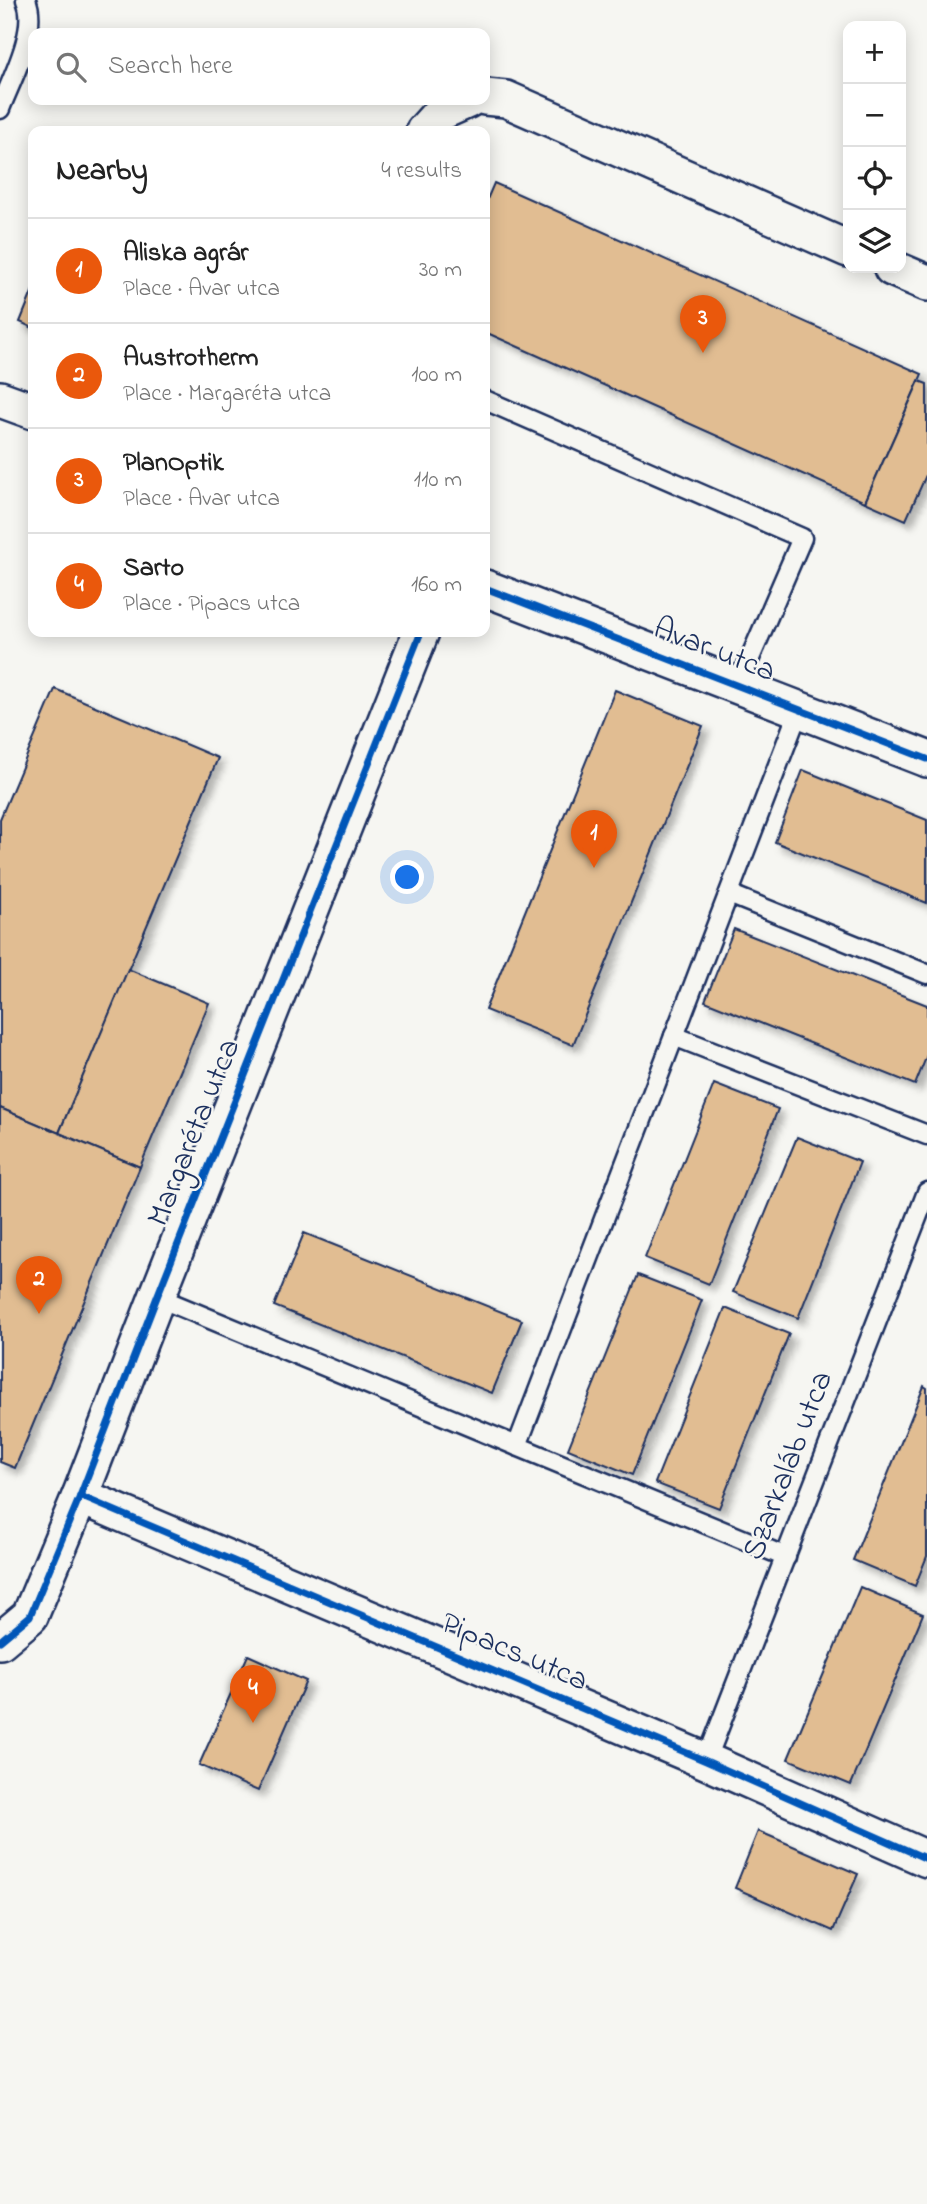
<!DOCTYPE html>
<html lang="en">
<head>
<meta charset="utf-8">
<style>
	body { margin:0; font-family:"Indie Flower",sans-serif; background:#f2f2f2; color:#222 }
	.controls { position:absolute; right:21px; top:21px; display:grid; overflow:hidden; border-radius:14px; box-shadow:0 4px 18px #0003 }
	.controls button { width:63px; height:63px; display:grid; place-items:center; padding:0; border:0; border-bottom:2px solid #e0e0e0; background:#fff; color:#222; font:35px sans-serif }
	.you { position:absolute; left:408px; top:878px; width:24px; height:24px; margin:-18px; border:5px solid #fff; border-radius:50%; background:#1a73e8; box-shadow:0 0 0 10px #1a73e833 }
	.badge { display:grid; place-items:center; width:46px; height:46px; border-radius:50%; background:#ea580c; color:#fff; font-size:23px; font-weight:700 }
	.pin { position:absolute; translate:-50% -58px; filter:drop-shadow(0 2px 4px #0008) }
	.pin::after { content:''; position:absolute; top:37px; width:24px; height:21px; background:inherit; clip-path:polygon(0 0,100% 0,50% 100%) }
	.list { margin:0; padding:0; list-style:none }
	h2 { display:flex; justify-content:space-between; align-items:center; height:91px; margin:0; padding:0 28px; font-size:30px }
	h2 small { font-size:23px; font-weight:400; color:#767676 }
	.list li { display:grid; grid-template-columns:46px 1fr auto; gap:21px; align-items:center; box-sizing:border-box; height:105px; padding:0 28px; border-top:2px solid #e0e0e0 }
	.list b { display:block; font-size:26px; white-space:nowrap }
	.list p { margin:0; font-size:23px; white-space:nowrap; color:#767676 }
	.list em { font-size:23px; font-style:normal; color:#767676 }
	.icon { flex:none; width:38px; height:38px; fill:none; stroke:currentColor; stroke-width:2; stroke-linecap:round; stroke-linejoin:round }
	.map { position:relative; flex:none; width:927px; height:2204px; overflow:hidden }
	.search { position:absolute; background:#fff; box-shadow:0 4px 18px #0003; left:28px; top:28px; width:462px; height:77px; display:flex; align-items:center; gap:18px; box-sizing:border-box; padding:0 24px; border-radius:14px; color:#767676; font-size:26px }
	.panel { position:absolute; background:#fff; box-shadow:0 4px 18px #0003; left:28px; top:126px; width:462px; height:511px; border-radius:14px }
	.map>svg:first-child { display:block }
	.building { fill:#e1bd92; stroke:#1b2f5e; stroke-width:2; filter:url(#shadow) }
	.lines { fill:none; stroke-linecap:round; stroke-linejoin:round }
	.service-casing { stroke:#1b2f5e; stroke-width:23 }
	.minor-casing { stroke:#1b2f5e; stroke-width:40 }
	.service { stroke:#f6f6f2; stroke-width:18 }
	.minor { stroke:#f6f6f2; stroke-width:35 }
	.cycleway-casing { stroke:#f6f6f2; stroke-width:11 }
	.cycleway { stroke:#0057b8; stroke-width:7 }
	.labels { text-anchor:middle; dominant-baseline:central; stroke-width:5; stroke-linejoin:round; paint-order:stroke }
	.street-label { font-size:32px; fill:#1b2f5e; stroke:#f6f6f2 }
</style>
</head>
<body>
<div class="map">
<svg width="927" height="2204" viewBox="0 0 927 2204">
	<defs>
		<filter id="shadow"><feDropShadow dx="6" dy="6" stdDeviation="3.5" flood-color="#0004"/></filter>
	</defs>
	<rect width="100%" height="100%" fill="#f6f6f2"/>
	<filter id="ink" filterUnits="userSpaceOnUse"><feTurbulence type="fractalNoise" baseFrequency=".0143" numOctaves="2"/><feDisplacementMap in="SourceGraphic" scale="14" xChannelSelector="R" yChannelSelector="G"/><feConvolveMatrix kernelMatrix="1 2 1 2 8 2 1 2 1" color-interpolation-filters="sRGB"/></filter>
	<g filter="url(#ink)">
		<!-- building -->
		<g class="building">
			<path d="M 494,183 L 922,374 L 865,502 L 485,332 L 485,204 Z"/>
			<path d="M 33,290 L 33,328 L 20,322 Z"/>
			<path d="M 919,381 L 927,384 L 927,473 L 906,520 L 865,502 Z"/>
			<path d="M 55,689 L 218,758 L 59,1133 L 0,1108 L 0,819 Z"/>
			<path d="M 615,690 L 703,726 L 573,1045 L 485,1010 Z"/>
			<path d="M 803,770 L 927,820 L 927,903 L 775,842 Z"/>
			<path d="M 734,929 L 927,1005 L 927,1055 L 915,1085 L 705,1001 Z"/>
			<path d="M 128,969 L 209,1003 L 140,1167 L 59,1133 Z"/>
			<path d="M 714,1084 L 778,1109 L 709,1284 L 645,1258 Z"/>
			<path d="M 0,1108 L 140,1167 L 15,1468 L 0,1462 Z"/>
			<path d="M 797,1137 L 860,1162 L 798,1318 L 733,1292 Z"/>
			<path d="M 304,1233 L 522,1320 L 492,1393 L 274,1306 Z"/>
			<path d="M 638,1275 L 702,1300 L 632,1475 L 568,1449 Z"/>
			<path d="M 725,1308 L 789,1334 L 719,1508 L 655,1483 Z"/>
			<path d="M 924,1386 L 927,1388 L 927,1556 L 915,1586 L 853,1560 Z"/>
			<path d="M 860,1587 L 923,1614 L 851,1785 L 788,1759 Z"/>
			<path d="M 248,1655 L 306,1681 L 258,1791 L 199,1765 Z"/>
			<path d="M 758,1831 L 858,1874 L 833,1931 L 735,1888 Z"/>
		</g>
		<g class="lines">
			<!-- service casing -->
			<g class="service-casing">
				<g id="service">
					<path d="M 0,109 C 11,80 39,29 26,0"/>
					<path d="M 485,400 L 802,538 L 738,686"/>
					<path d="M 729,894 L 927,974"/>
					<path d="M 674,1036 L 927,1135"/>
					<path d="M 157,1297 L 517,1446"/>
					<path d="M 786,1557 L 517,1446 L 799,710"/>
					<path d="M 706,1761 L 927,1192"/>
				</g>
			</g>
			<!-- minor casing -->
			<g class="minor-casing">
				<g id="minor">
					<path d="M 485,97 L 506,99 L 848,249"/>
					<path d="M 424,131 L 441,112 L 468,100"/>
					<path d="M 892,268 L 927,283"/>
					<path d="M 0,399 L 33,411"/>
					<path d="M 485,588 L 927,759"/>
					<path d="M 80,1496 L 706,1761 L 927,1859"/>
					<path d="M 0,1641 L 30,1616 L 80,1496 L 157,1297 L 421,632"/>
				</g>
			</g>
			<!-- service -->
			<use href="#service" class="service"/>
			<!-- minor -->
			<use href="#minor" class="minor"/>
			<!-- cycleway casing -->
			<g class="cycleway-casing">
				<g id="cycleway">
					<path d="M 485,588 L 927,759"/>
					<path d="M 80,1496 L 706,1761 L 927,1859"/>
					<path d="M 0,1641 L 30,1616 L 80,1496 L 157,1297 L 421,632"/>
				</g>
			</g>
			<!-- cycleway -->
			<use href="#cycleway" class="cycleway"/>
		</g>
	</g>
	<g class="labels">
		<!-- street labels -->
		<g class="street-label">
			<text transform="translate(714 651) rotate(21)">Avar utca</text>
			<text transform="translate(195 1133) rotate(-68)">Margaréta utca</text>
			<text transform="translate(789 1466) rotate(-69)">Szarkaláb utca</text>
			<text transform="translate(514 1653) rotate(23)">Pipacs utca</text>
		</g>
	</g>
</svg>
<div class="controls">
<button>+</button>
<button>−</button>
<button><svg class="icon" aria-label="locate" viewBox="0 0 24 24"><circle cx="12" cy="12" r="6"/><path d="M12 2v4M12 18v4M2 12h4M18 12h4"/></svg></button>
<button><svg class="icon" aria-label="layers" viewBox="0 0 24 24"><path d="M12 4l9 5-9 5-9-5zM3 14l9 5 9-5"/></svg></button>
</div>
<div class="you"></div>
<div class="pin badge" style="left:594px;top:868px">1</div>
<div class="pin badge" style="left:39px;top:1314px">2</div>
<div class="pin badge" style="left:703px;top:353px">3</div>
<div class="pin badge" style="left:253px;top:1723px">4</div>
<div class="search"><svg class="icon" aria-label="search" viewBox="0 0 24 24"><circle cx="10" cy="10" r="6"/><path d="M15 15l6 6"/></svg>Search here</div>
<section class="panel">
<h2>Nearby<small>4 results</small></h2>
<ul class="list">
<li><span class="badge">1</span><div><b>Aliska agrár</b><p>Place · Avar utca</p></div><em>30 m</em></li>
<li><span class="badge">2</span><div><b>Austrotherm</b><p>Place · Margaréta utca</p></div><em>100 m</em></li>
<li><span class="badge">3</span><div><b>PlanOptik</b><p>Place · Avar utca</p></div><em>110 m</em></li>
<li><span class="badge">4</span><div><b>Sarto</b><p>Place · Pipacs utca</p></div><em>160 m</em></li>
</ul>
</section>
</div>
</body>
</html>
